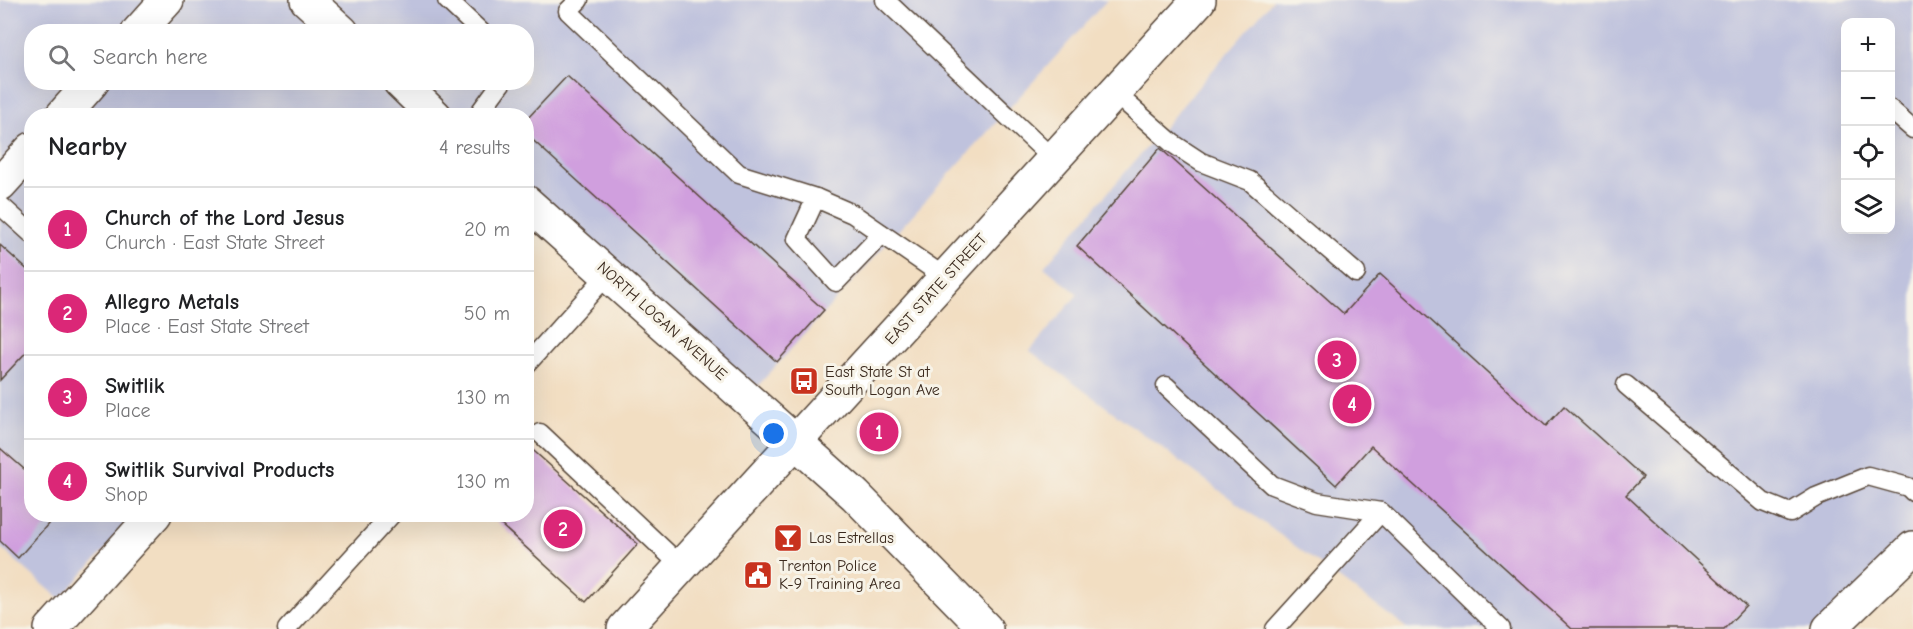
<!DOCTYPE html>
<html lang="en">
<head>
<meta charset="utf-8">
<style>
	body { margin:0; font-family:"Comic Neue",sans-serif; background:#f6f6f6; color:#202124 }
	.controls { position:absolute; right:18px; top:18px; display:grid; overflow:hidden; border-radius:12px; box-shadow:0 6px 24px #0002 }
	.controls button { width:54px; height:54px; display:grid; place-items:center; padding:0; border:0; border-bottom:2px solid #e0e0e0; background:#fff; color:#202124; font:30px sans-serif }
	.you { position:absolute; left:774px; top:434px; width:21px; height:21px; margin:-15px; border:4px solid #fff; border-radius:50%; background:#1a73e8; box-shadow:0 0 0 9px #1a73e833 }
	.badge { display:grid; place-items:center; width:39px; height:39px; border-radius:50%; background:#db2777; color:#fff; font-size:20px; font-weight:700 }
	.pin { position:absolute; translate:-50% -50%; border:3px solid #fff; box-shadow:0 2px 6px #0006 }
	.list { margin:0; padding:0; list-style:none }
	h2 { display:flex; justify-content:space-between; align-items:center; height:78px; margin:0; padding:0 24px; font-size:26px }
	h2 small { font-size:20px; font-weight:400; color:#757577 }
	.list li { display:grid; grid-template-columns:39px 1fr auto; gap:18px; align-items:center; box-sizing:border-box; height:84px; padding:0 24px; border-top:2px solid #e0e0e0 }
	.list b { display:block; font-size:22px; white-space:nowrap }
	.list p { margin:0; font-size:20px; white-space:nowrap; color:#757577 }
	.list em { font-size:20px; font-style:normal; color:#757577 }
	.icon { flex:none; width:33px; height:33px; fill:none; stroke:currentColor; stroke-width:2; stroke-linecap:round; stroke-linejoin:round }
	.map { position:relative; flex:none; width:1913px; height:629px; overflow:hidden }
	.search { position:absolute; background:#fff; box-shadow:0 6px 24px #0002; left:24px; top:24px; width:510px; height:66px; display:flex; align-items:center; gap:15px; box-sizing:border-box; padding:0 21px; border-radius:24px; color:#757577; font-size:22px }
	.panel { position:absolute; background:#fff; box-shadow:0 6px 24px #0002; left:24px; top:108px; width:510px; height:414px; border-radius:24px }
	.map>svg:first-child { display:block }
	.industrial { fill:#bfc2dd; fill-rule:evenodd }
	.building { fill:#d09fde }
	.lines { fill:none; stroke-linecap:round; stroke-linejoin:round }
	.service-casing { stroke:#564537; stroke-width:21 }
	.minor-casing { stroke:#564537; stroke-width:36 }
	.tertiary-casing { stroke:#564537; stroke-width:36 }
	.service { stroke:#fff; stroke-width:18 }
	.minor { stroke:#fff; stroke-width:33 }
	.tertiary { stroke:#fff; stroke-width:33 }
	.labels { text-anchor:middle; dominant-baseline:central; stroke-width:6; stroke-linejoin:round; paint-order:stroke }
	.street-label { font-size:16px; fill:#3b2a1e; stroke:#f7f3e8 }
	.poi-label { font-size:16px; fill:#3b2a1e; stroke:#f7f3e8; text-anchor:start }
</style>
</head>
<body>
<div class="map">
<svg width="1913" height="629" viewBox="0 0 1913 629">
	<rect width="100%" height="100%" fill="#f7f3e8"/>
	<filter id="ink" filterUnits="userSpaceOnUse"><feTurbulence type="fractalNoise" baseFrequency=".0167" numOctaves="2"/><feDisplacementMap in="SourceGraphic" scale="12" xChannelSelector="R" yChannelSelector="G"/><feConvolveMatrix kernelMatrix="1 2 1 2 8 2 1 2 1" color-interpolation-filters="sRGB"/></filter>
	<filter id="wash" filterUnits="userSpaceOnUse"><feTurbulence type="fractalNoise" baseFrequency=".008" numOctaves="4" result="noise"/><feDisplacementMap in="SourceGraphic" scale="24" xChannelSelector="R" yChannelSelector="G"/><feGaussianBlur stdDeviation="1.35" result="paint"/><feColorMatrix in="noise" values="0 0 0 0 0 0 0 0 0 0 0 0 0 0 0 0 0 1.4 0 .05"/><feComposite in="paint" operator="in"/></filter>
	<g filter="url(#wash)">
		<rect width="100%" height="100%" fill="#f2dec2"/>
		<!-- industrial -->
		<g class="industrial">
			<path d="M 0,0 L 1107,0 L 745,400 L 527,206 L 526,116 L 32,116 L 32,514 L 137,515 L 60,599 L 0,547 ZM 32,32 L 526,32 L 526,82 L 32,82 Z"/>
			<path d="M 1273,0 L 1913,0 L 1913,544 L 1826,629 L 1408,629 L 1030,351 L 1078,294 L 1044,267 ZM 1846,22 L 1890,22 L 1890,230 L 1846,230 Z"/>
		</g>
		<g id="blocks">
			<!-- building -->
			<g class="building">
				<path d="M 567,76 L 824,310 L 777,362 L 526,134 L 526,120 Z"/>
				<path d="M 1160,148 L 1344,314 L 1380,274 L 1546,426 L 1564,406 L 1643,477 L 1626,495 L 1746,606 L 1724,629 L 1572,629 L 1371,446 L 1336,485 L 1077,246 Z"/>
				<path d="M 0,245 L 32,274 L 32,346 L 0,380 Z"/>
				<path d="M 526,444 L 638,544 L 586,602 L 489,514 L 526,514 Z"/>
				<path d="M 0,448 L 32,476 L 32,514 L 57,514 L 18,558 L 0,541 Z"/>
			</g>
		</g>
	</g>
	<g filter="url(#ink)">
		<use href="#blocks" fill-opacity="0" stroke="#564537" stroke-width="1.5"/>
		<g class="lines">
			<!-- service casing -->
			<g class="service-casing">
				<g id="service">
					<path d="M 447,0 L 481,32"/>
					<path d="M 579,0 L 568,11 L 739,174 L 816,198 L 853,214 L 946,278"/>
					<path d="M 885,0 L 1054,160"/>
					<path d="M 1115,93 L 1172,143 L 1201,162 L 1250,181 L 1356,273"/>
					<path d="M 1890,109 L 1913,129"/>
					<path d="M 477,116 L 502,82"/>
					<path d="M 816,198 L 797,239 L 836,282 L 882,234"/>
					<path d="M 0,205 L 32,234"/>
					<path d="M 526,365 L 609,273"/>
					<path d="M 1626,385 L 1763,502 L 1790,513 L 1816,497 L 1868,476 L 1908,487 L 1913,492"/>
					<path d="M 1166,386 L 1272,485 L 1317,502 L 1381,512"/>
					<path d="M 540,433 L 680,565"/>
					<path d="M 287,629 L 392,514"/>
					<path d="M 1275,629 L 1381,512 L 1501,629"/>
				</g>
			</g>
			<!-- minor casing -->
			<g class="minor-casing">
				<g id="minor">
					<path d="M 307,0 L 342,32"/>
					<path d="M 138,32 L 167,0"/>
					<path d="M 400,82 L 435,116"/>
					<path d="M 62,116 L 92,82"/>
					<path d="M 0,184 L 32,149"/>
					<path d="M 526,202 L 855,495 L 986,629"/>
					<path d="M 51,629 L 155,514"/>
					<path d="M 1829,629 L 1913,548"/>
				</g>
			</g>
			<!-- tertiary casing -->
			<g class="tertiary-casing">
				<path id="tertiary" d="M 624,629 L 1199,0"/>
			</g>
			<!-- service -->
			<use href="#service" class="service"/>
			<!-- minor -->
			<use href="#minor" class="minor"/>
			<!-- tertiary -->
			<use href="#tertiary" class="tertiary"/>
		</g>
	</g>
	<!-- icons -->
	<defs>
		<g id="bus-square" transform="scale(1.5)"><rect x="-9" y="-9" width="18" height="18" rx="4" fill="#c8321e" stroke="#f7f3e8"/><path d="M-5-6H5V4H4V6H2V4H-2V6H-4V4H-5ZM-3.5-4V0h7V-4ZM-3.5 1.2v1.5H-2V1.2ZM2 1.2v1.5H3.5V1.2Z" fill="#fff"/></g>
		<g id="bar-square" transform="scale(1.5)"><rect x="-9" y="-9" width="18" height="18" rx="4" fill="#c8321e" stroke="#f7f3e8"/><path d="M-6-5H6L.8 .8V4.5H3.5V6h-7V4.5H-.8V.8Z" fill="#fff"/></g>
		<g id="civic-square" transform="scale(1.5)"><rect x="-9" y="-9" width="18" height="18" rx="4" fill="#c8321e" stroke="#f7f3e8"/><path d="M-.6-6.5H3V-4.5H.6V-3L4-1V1h2V6H-6V1h2V-1L-.6-3ZM-1.2 2.5V6h2.4V2.5Z" fill="#fff"/></g>
	</defs>
	<g fill-rule="evenodd">
		<use href="#bus-square" x="804" y="381"/>
		<use href="#bar-square" x="788" y="538"/>
		<use href="#civic-square" x="758" y="575"/>
	</g>
	<g class="labels">
		<!-- street labels -->
		<g class="street-label">
			<text transform="translate(936 289) rotate(-48)">EAST STATE STREET</text>
			<text transform="translate(662 321) rotate(42)">NORTH LOGAN AVENUE</text>
		</g>
		<!-- poi labels -->
		<g class="poi-label">
			<text x="825" y="372">East State St at<tspan x="825" dy="18">South Logan Ave</tspan></text>
			<text x="809" y="538">Las Estrellas</text>
			<text x="779" y="566">Trenton Police<tspan x="779" dy="18">K-9 Training Area</tspan></text>
		</g>
	</g>
</svg>
<div class="controls">
<button>+</button>
<button>−</button>
<button><svg class="icon" aria-label="locate" viewBox="0 0 24 24"><circle cx="12" cy="12" r="6"/><path d="M12 2v4M12 18v4M2 12h4M18 12h4"/></svg></button>
<button><svg class="icon" aria-label="layers" viewBox="0 0 24 24"><path d="M12 4l9 5-9 5-9-5zM3 14l9 5 9-5"/></svg></button>
</div>
<div class="you"></div>
<div class="pin badge" style="left:879px;top:432px">1</div>
<div class="pin badge" style="left:563px;top:529px">2</div>
<div class="pin badge" style="left:1337px;top:360px">3</div>
<div class="pin badge" style="left:1352px;top:404px">4</div>
<div class="search"><svg class="icon" aria-label="search" viewBox="0 0 24 24"><circle cx="10" cy="10" r="6"/><path d="M15 15l6 6"/></svg>Search here</div>
<section class="panel">
<h2>Nearby<small>4 results</small></h2>
<ul class="list">
<li><span class="badge">1</span><div><b>Church of the Lord Jesus</b><p>Church · East State Street</p></div><em>20 m</em></li>
<li><span class="badge">2</span><div><b>Allegro Metals</b><p>Place · East State Street</p></div><em>50 m</em></li>
<li><span class="badge">3</span><div><b>Switlik</b><p>Place</p></div><em>130 m</em></li>
<li><span class="badge">4</span><div><b>Switlik Survival Products</b><p>Shop</p></div><em>130 m</em></li>
</ul>
</section>
</div>
</body>
</html>
